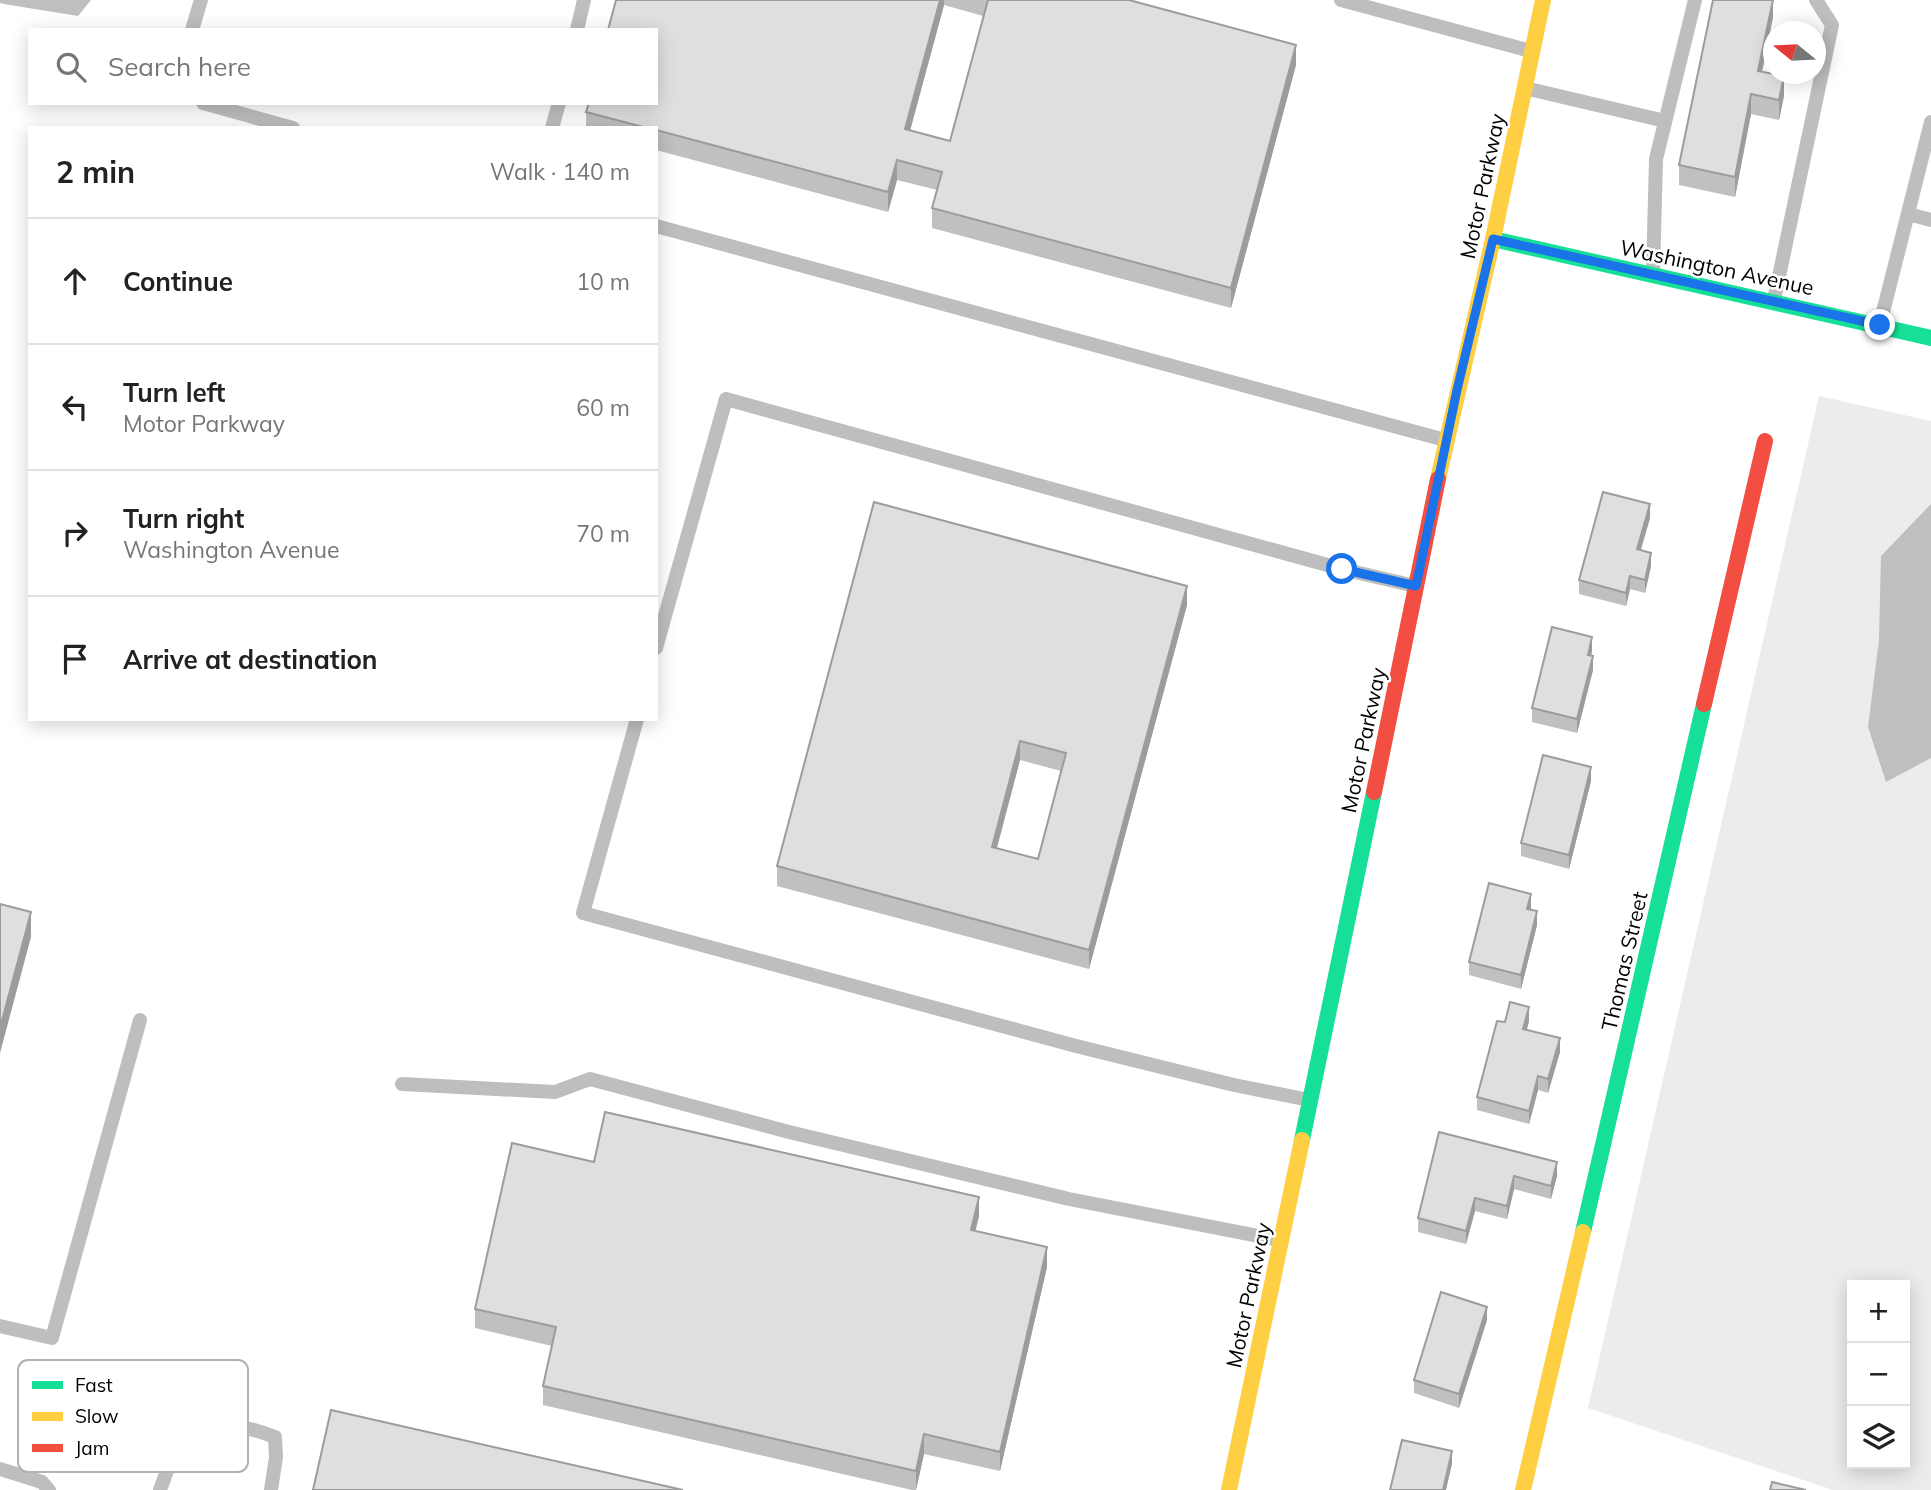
<!DOCTYPE html>
<html lang="en">
<head>
<meta charset="utf-8">
<style>
	body { margin:0; font-family:Mulish,sans-serif; background:#f6f6f6; color:#222 }
	.controls { position:absolute; right:21px; bottom:21px; display:grid; overflow:hidden; border-radius:0px; box-shadow:0 4px 18px #0003 }
	.controls button { width:63px; height:63px; display:grid; place-items:center; padding:0; border:0; border-bottom:2px solid #e0e0e0; background:#fff; color:#222; font:35px sans-serif }
	.compass { position:absolute; left:1763px; top:21px; width:63px; height:63px; border-radius:50%; background:#fff; box-shadow:0 4px 18px #0003; rotate:288deg }
	.stop { position:absolute; width:21px; height:21px; margin:-16px; border:5px solid #1a73e8; border-radius:50%; background:#fff }
	.stop.end { background:#1a73e8; border-color:#fff; box-shadow:0 2px 7px #0008 }
	.list { margin:0; padding:0; list-style:none }
	h2 { display:flex; justify-content:space-between; align-items:center; height:91px; margin:0; padding:0 28px; font-size:30px }
	h2 small { font-size:23px; font-weight:400; color:#767676 }
	.list li { display:grid; grid-template-columns:46px 1fr auto; gap:21px; align-items:center; box-sizing:border-box; height:126px; padding:0 28px; border-top:2px solid #e0e0e0 }
	.list b { display:block; font-size:26px; white-space:nowrap }
	.list p { margin:0; font-size:23px; white-space:nowrap; color:#767676 }
	.list em { font-size:23px; font-style:normal; color:#767676 }
	.icon { flex:none; width:38px; height:38px; fill:none; stroke:currentColor; stroke-width:2; stroke-linecap:round; stroke-linejoin:round }
	.map { position:relative; flex:none; width:1931px; height:1490px; overflow:hidden }
	.search { position:absolute; background:#fff; box-shadow:0 4px 18px #0003; left:28px; top:28px; width:630px; height:77px; display:flex; align-items:center; gap:18px; box-sizing:border-box; padding:0 24px; border-radius:0px; color:#767676; font-size:26px }
	.panel { position:absolute; background:#fff; box-shadow:0 4px 18px #0003; left:28px; top:126px; width:630px; height:595px; border-radius:0px }
	.map>svg:first-child { display:block }
	.green { fill:#ececec; fill-rule:evenodd }
	.water { fill:#bfbfbf }
	.lines { fill:none; stroke-linecap:round; stroke-linejoin:round }
	.lane { stroke:#bebebe; stroke-width:14 }
	.fast { stroke:#16e098; stroke-width:16 }
	.slow { stroke:#ffcf43; stroke-width:16 }
	.jam { stroke:#f24e42; stroke-width:16 }
	.wall { fill:#c0c0c0; fill-rule:evenodd }
	.shaded-wall { fill:#9c9c9c }
	.building { fill:#dfdfdf; stroke:#9c9c9c; stroke-width:2; fill-rule:evenodd }
	.route { stroke:#1a73e8; stroke-width:9 }
	.labels { text-anchor:middle; dominant-baseline:central; stroke-width:5; stroke-linejoin:round; paint-order:stroke }
	.street-label { font-size:21px; fill:#000; stroke:#fff }
	.key { fill:#fff; stroke:#b2b2b2; stroke-width:2 }
	.key-label { font-size:19px; fill:#000 }
</style>
</head>
<body>
<div class="map">
<svg width="1931" height="1490" viewBox="0 0 1931 1490">
	<rect width="100%" height="100%" fill="#fff"/>
	<!-- green -->
	<path class="green" d="M 1819,396 L 1931,421 L 1931,1490 L 1833,1490 L 1588,1408 ZM 1852,1285 L 1905,1285 L 1905,1464 L 1852,1464 Z"/>
	<!-- water -->
	<g class="water">
		<path d="M 0,0 L 91,0 L 78,16 L 4,4 L 0,3 Z"/>
		<path d="M 1931,504 L 1931,758 L 1886,782 L 1868,727 L 1879,640 L 1881,556 Z"/>
	</g>
	<g class="lines">
		<!-- lane -->
		<g class="lane">
			<path d="M 1341,0 L 1531,51"/>
			<path d="M 192,30 L 201,0"/>
			<path d="M 577,30 L 584,0"/>
			<path d="M 1525,88 L 1665,121"/>
			<path d="M 203,103 L 293,128"/>
			<path d="M 552,128 L 559,103"/>
			<path d="M 1908,214 L 1931,220"/>
			<path d="M 656,226 L 1445,440"/>
			<path d="M 1653,274 L 1656,159 L 1695,0"/>
			<path d="M 1774,300 L 1832,25 L 1816,0"/>
			<path d="M 1880,324 L 1931,122"/>
			<path d="M 656,648 L 726,399 L 1342,569 L 1415,586"/>
			<path d="M 637,719 L 583,913 L 1076,1046 L 1234,1085 L 1309,1100"/>
			<path d="M 402,1084 L 555,1092 L 590,1079 L 789,1132 L 1069,1199 L 1279,1240"/>
			<path d="M 0,1326 L 52,1338 L 140,1020"/>
			<path d="M 0,1469 L 42,1482 L 49,1490"/>
			<path d="M 160,1490 L 183,1427 C 219,1422 241,1424 275,1437 L 276,1457 L 271,1490"/>
		</g>
		<!-- fast -->
		<g class="fast">
			<path d="M 1493,239 L 1931,338"/>
			<path d="M 1302,1140 L 1374,792"/>
			<path d="M 1583,1232 L 1704,704"/>
		</g>
		<!-- slow -->
		<g class="slow">
			<path d="M 1438,479 L 1493,239 L 1543,0"/>
			<path d="M 1229,1490 L 1302,1140"/>
			<path d="M 1523,1490 L 1583,1232"/>
		</g>
		<!-- jam -->
		<g class="jam">
			<path d="M 1704,704 L 1765,441"/>
			<path d="M 1374,792 L 1438,479"/>
		</g>
	</g>
	<!-- wall -->
	<g class="wall">
		<path d="M 616,0 L 1129,0 L 1296,65 L 1231,308 L 932,228 L 932,208 L 937,190 L 897,180 L 888,212 L 656,150 L 656,128 L 586,128 L 586,112 ZM 944,5 L 983,16 L 950,141 L 910,131 Z"/>
		<path d="M 1773,17 L 1762,72 L 1784,96 L 1779,120 L 1751,114 L 1735,197 L 1679,185 L 1679,165 Z"/>
		<path d="M 1650,518 L 1641,550 L 1651,566 L 1645,593 L 1630,589 L 1626,606 L 1579,594 L 1579,580 Z"/>
		<path d="M 1187,605 L 1089,969 L 777,886 L 777,866 ZM 1020,760 L 1061,771 L 1038,859 L 997,848 Z"/>
		<path d="M 1592,651 L 1591,656 L 1593,670 L 1577,733 L 1532,722 L 1532,708 Z"/>
		<path d="M 1591,781 L 1569,869 L 1521,856 L 1521,843 Z"/>
		<path d="M 1531,908 L 1530,910 L 1537,925 L 1521,989 L 1469,975 L 1469,962 Z"/>
		<path d="M 1529,1021 L 1527,1029 L 1560,1052 L 1548,1093 L 1538,1090 L 1529,1124 L 1477,1110 L 1477,1097 L 1505,1022 Z"/>
		<path d="M 1439,1132 L 1557,1176 L 1551,1199 L 1514,1189 L 1507,1219 L 1475,1211 L 1466,1244 L 1418,1232 L 1418,1218 Z"/>
		<path d="M 594,1162 L 979,1216 L 975,1231 L 1047,1267 L 1000,1471 L 924,1454 L 916,1490 L 912,1490 L 543,1405 L 543,1386 L 552,1346 L 475,1328 L 475,1309 Z"/>
		<path d="M 1487,1320 L 1459,1408 L 1414,1393 L 1414,1380 Z"/>
	</g>
	<!-- shaded-wall -->
	<g class="shaded-wall">
		<path d="M 940,0 L 944,0 L 944,5 L 905,149 L 905,129 Z"/>
		<path d="M 1773,0 L 1773,17 L 1758,91 L 1758,71 Z"/>
		<path d="M 1296,45 L 1296,65 L 1231,308 L 1231,288 Z"/>
		<path d="M 1784,76 L 1784,96 L 1779,120 L 1779,100 Z"/>
		<path d="M 1751,94 L 1751,114 L 1735,197 L 1735,177 Z"/>
		<path d="M 897,160 L 897,180 L 888,212 L 888,192 Z"/>
		<path d="M 1650,504 L 1650,518 L 1637,562 L 1637,549 Z"/>
		<path d="M 1651,553 L 1651,566 L 1645,593 L 1645,580 Z"/>
		<path d="M 1630,576 L 1630,589 L 1626,606 L 1626,593 Z"/>
		<path d="M 1187,586 L 1187,605 L 1089,969 L 1089,950 Z"/>
		<path d="M 1592,637 L 1592,651 L 1588,669 L 1588,655 Z"/>
		<path d="M 1593,656 L 1593,670 L 1577,733 L 1577,719 Z"/>
		<path d="M 1020,741 L 1020,760 L 992,866 L 992,847 Z"/>
		<path d="M 1591,767 L 1591,781 L 1569,869 L 1569,855 Z"/>
		<path d="M 1531,894 L 1531,908 L 1527,923 L 1527,909 Z"/>
		<path d="M 1537,911 L 1537,925 L 1521,989 L 1521,975 Z"/>
		<path d="M 31,912 L 31,937 L 0,1053 L 0,1028 Z"/>
		<path d="M 1529,1007 L 1529,1021 L 1523,1042 L 1523,1029 Z"/>
		<path d="M 1560,1038 L 1560,1052 L 1548,1093 L 1548,1079 Z"/>
		<path d="M 1538,1076 L 1538,1090 L 1529,1124 L 1529,1111 Z"/>
		<path d="M 1557,1162 L 1557,1176 L 1551,1199 L 1551,1186 Z"/>
		<path d="M 1514,1176 L 1514,1189 L 1507,1219 L 1507,1206 Z"/>
		<path d="M 979,1197 L 979,1216 L 971,1250 L 971,1230 Z"/>
		<path d="M 1475,1198 L 1475,1211 L 1466,1244 L 1466,1231 Z"/>
		<path d="M 1047,1247 L 1047,1267 L 1000,1471 L 1000,1452 Z"/>
		<path d="M 1487,1307 L 1487,1320 L 1459,1408 L 1459,1394 Z"/>
		<path d="M 924,1434 L 924,1454 L 916,1490 L 916,1471 Z"/>
		<path d="M 1452,1451 L 1452,1464 L 1446,1490 L 1443,1490 Z"/>
	</g>
	<!-- building -->
	<g class="building">
		<path d="M 616,0 L 940,0 L 905,129 L 950,141 L 988,0 L 1129,0 L 1296,45 L 1231,288 L 932,208 L 942,172 L 897,160 L 888,192 L 656,130 L 656,128 L 647,128 L 586,112 L 589,103 L 656,103 L 656,30 L 608,30 Z"/>
		<path d="M 1713,0 L 1773,0 L 1758,71 L 1784,76 L 1779,100 L 1751,94 L 1735,177 L 1679,165 Z"/>
		<path d="M 1603,492 L 1650,504 L 1637,549 L 1651,553 L 1645,580 L 1630,576 L 1626,593 L 1579,580 Z"/>
		<path d="M 874,502 L 1187,586 L 1089,950 L 777,866 ZM 1020,741 L 1066,753 L 1038,859 L 992,847 Z"/>
		<path d="M 1552,627 L 1592,637 L 1588,655 L 1593,656 L 1577,719 L 1532,708 Z"/>
		<path d="M 1543,755 L 1591,767 L 1569,855 L 1521,843 Z"/>
		<path d="M 1489,883 L 1531,894 L 1527,909 L 1537,911 L 1521,975 L 1469,962 Z"/>
		<path d="M 0,904 L 31,912 L 0,1028 Z"/>
		<path d="M 1510,1002 L 1529,1007 L 1523,1029 L 1560,1038 L 1548,1079 L 1538,1076 L 1529,1111 L 1477,1097 L 1497,1021 L 1505,1022 Z"/>
		<path d="M 605,1112 L 979,1197 L 971,1230 L 1047,1247 L 1000,1452 L 924,1434 L 916,1471 L 543,1386 L 556,1327 L 475,1309 L 512,1143 L 594,1162 Z"/>
		<path d="M 1439,1132 L 1557,1162 L 1551,1186 L 1514,1176 L 1507,1206 L 1475,1198 L 1466,1231 L 1418,1218 Z"/>
		<path d="M 1441,1292 L 1487,1307 L 1459,1394 L 1414,1380 Z"/>
		<path d="M 331,1410 L 683,1490 L 313,1490 Z"/>
		<path d="M 1402,1440 L 1452,1451 L 1443,1490 L 1390,1490 Z"/>
		<path d="M 1772,1482 L 1806,1490 L 1770,1490 Z"/>
	</g>
	<g class="lines">
		<!-- route -->
		<path class="route" d="M 1342,569 L 1416,586 L 1457,390 L 1493,239 L 1880,325"/>
	</g>
	<g class="labels">
		<!-- street labels -->
		<g class="street-label">
			<text transform="translate(1482 186) rotate(-78)">Motor Parkway</text>
			<text transform="translate(1717 267) rotate(12)">Washington Avenue</text>
			<text transform="translate(1363 740) rotate(-78)">Motor Parkway</text>
			<text transform="translate(1624 961) rotate(-77)">Thomas Street</text>
			<text transform="translate(1248 1295) rotate(-78)">Motor Parkway</text>
		</g>
	</g>
	<!-- legend -->
	<rect x="18" y="1360" width="230" height="112" rx="10" class="key"/>
	<rect x="32" y="1381" width="31" height="8" fill="#16e098"/>
	<rect x="32" y="1412" width="31" height="9" fill="#ffcf43"/>
	<rect x="32" y="1444" width="31" height="8" fill="#f24e42"/>
	<g class="key-label">
		<text x="75" y="1392">Fast</text>
		<text x="75" y="1423">Slow</text>
		<text x="75" y="1455">Jam</text>
	</g>
</svg>
<div class="controls">
<button>+</button>
<button>−</button>
<button><svg class="icon" aria-label="layers" viewBox="0 0 24 24"><path d="M12 4l9 5-9 5-9-5zM3 14l9 5 9-5"/></svg></button>
</div>
<svg class="compass" viewBox="-18 -18 36 36"><path d="M0-13l5 13h-10z" fill="#e53935"/><path d="M0 13l5-13h-10z" fill="#767676"/></svg>
<div class="stop" style="left:1342px;top:569px"></div>
<div class="stop end" style="left:1880px;top:325px"></div>
<div class="search"><svg class="icon" aria-label="search" viewBox="0 0 24 24"><circle cx="10" cy="10" r="6"/><path d="M15 15l6 6"/></svg>Search here</div>
<section class="panel">
<h2>2 min<small>Walk · 140 m</small></h2>
<ul class="list">
<li><svg class="icon" aria-label="ahead" viewBox="0 0 24 24"><path d="M12 20V5M6 11l6-6 6 6"/></svg><div><b>Continue</b></div><em>10 m</em></li>
<li><svg class="icon" aria-label="left" viewBox="0 0 24 24"><path d="M17 20v-9H6M10 6l-5 5 5 5"/></svg><div><b>Turn left</b><p>Motor Parkway</p></div><em>60 m</em></li>
<li><svg class="icon" aria-label="right" viewBox="0 0 24 24"><path d="M7 20v-9h11M14 6l5 5-5 5"/></svg><div><b>Turn right</b><p>Washington Avenue</p></div><em>70 m</em></li>
<li><svg class="icon" aria-label="arrive" viewBox="0 0 24 24"><path d="M6 21V4h12l-3 4 3 4H6"/></svg><div><b>Arrive at destination</b></div></li>
</ul>
</section>
</div>
</body>
</html>
